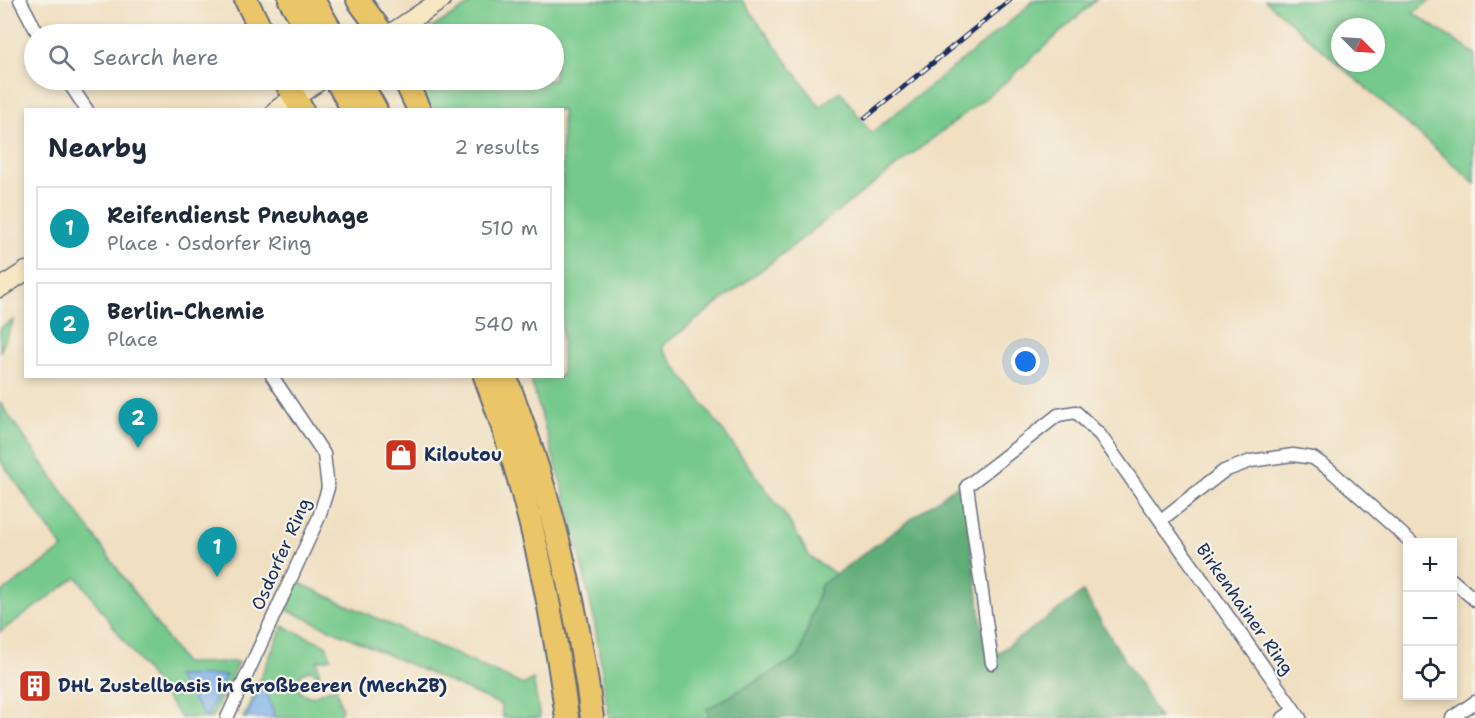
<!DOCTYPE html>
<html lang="en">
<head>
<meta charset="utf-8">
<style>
	body { margin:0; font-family:"Shantell Sans",sans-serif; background:#f2f2f3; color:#1f2937 }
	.controls { position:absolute; right:18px; bottom:18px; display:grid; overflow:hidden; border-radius:0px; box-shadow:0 3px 9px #0003 }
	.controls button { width:54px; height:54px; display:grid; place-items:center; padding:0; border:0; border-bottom:2px solid #e0e1e3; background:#fff; color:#1f2937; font:30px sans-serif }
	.compass { position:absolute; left:1331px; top:18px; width:54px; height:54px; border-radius:50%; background:#fff; box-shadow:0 3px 9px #0003; rotate:114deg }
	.you { position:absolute; left:1026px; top:362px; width:21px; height:21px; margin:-15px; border:4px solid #fff; border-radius:50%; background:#1a73e8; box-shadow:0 0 0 9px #1a73e833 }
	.badge { display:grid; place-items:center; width:39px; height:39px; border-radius:50%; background:#b45309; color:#fff; font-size:20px; font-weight:700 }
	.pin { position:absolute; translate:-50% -50px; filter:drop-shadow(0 2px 3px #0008) }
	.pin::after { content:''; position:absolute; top:32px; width:21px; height:18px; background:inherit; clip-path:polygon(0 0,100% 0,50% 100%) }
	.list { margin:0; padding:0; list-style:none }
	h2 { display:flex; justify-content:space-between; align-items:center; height:78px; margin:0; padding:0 24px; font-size:26px }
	h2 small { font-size:20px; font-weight:400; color:#747a83 }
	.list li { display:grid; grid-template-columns:39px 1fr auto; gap:18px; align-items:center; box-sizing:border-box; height:84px; margin:0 12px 12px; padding:0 12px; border:2px solid #e0e1e3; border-radius:0px }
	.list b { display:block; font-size:22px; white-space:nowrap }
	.list p { margin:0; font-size:20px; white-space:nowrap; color:#747a83 }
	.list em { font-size:20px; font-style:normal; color:#747a83 }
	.icon { flex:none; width:33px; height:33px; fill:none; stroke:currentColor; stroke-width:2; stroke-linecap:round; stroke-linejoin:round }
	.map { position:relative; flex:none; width:1475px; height:718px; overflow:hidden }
	.search { position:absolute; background:#fff; box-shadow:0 3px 9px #0003; left:24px; top:24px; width:540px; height:66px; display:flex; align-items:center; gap:15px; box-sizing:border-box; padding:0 21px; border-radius:33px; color:#747a83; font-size:22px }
	.panel { position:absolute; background:#fff; box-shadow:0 3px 9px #0003; left:24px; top:108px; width:540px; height:270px; border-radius:0px }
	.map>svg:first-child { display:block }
	.green { fill:#76c98c; stroke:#487c75; stroke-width:1.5; fill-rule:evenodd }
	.forest { fill:#60ad78; stroke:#3e6e6b; stroke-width:1.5 }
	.water { fill:#7bb0e9; stroke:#4b70a4; stroke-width:1.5 }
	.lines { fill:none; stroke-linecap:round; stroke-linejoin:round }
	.street-casing { stroke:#666d81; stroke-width:15 }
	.secondary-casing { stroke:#666d81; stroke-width:21 }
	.highway-casing { stroke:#666d81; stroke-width:26 }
	.street { stroke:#fff; stroke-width:12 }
	.secondary { stroke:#f7e8c3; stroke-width:18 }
	.highway { stroke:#ebc669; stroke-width:22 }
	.rail-casing { stroke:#1b2f5e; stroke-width:5 }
	.rail { stroke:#f7f3e8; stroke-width:3; stroke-dasharray:9; stroke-linecap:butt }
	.labels { text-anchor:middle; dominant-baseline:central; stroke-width:4.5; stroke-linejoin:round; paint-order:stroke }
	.poi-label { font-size:18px; font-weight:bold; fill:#1b2f5e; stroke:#f7f3e8; text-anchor:start }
	.street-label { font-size:18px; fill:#1b2f5e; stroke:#f7f3e8 }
</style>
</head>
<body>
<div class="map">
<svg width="1475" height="718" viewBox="0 0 1475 718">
	<rect width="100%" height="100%" fill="#f7f3e8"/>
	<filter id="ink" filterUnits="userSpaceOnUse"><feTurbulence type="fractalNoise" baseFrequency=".0167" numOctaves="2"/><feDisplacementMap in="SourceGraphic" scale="12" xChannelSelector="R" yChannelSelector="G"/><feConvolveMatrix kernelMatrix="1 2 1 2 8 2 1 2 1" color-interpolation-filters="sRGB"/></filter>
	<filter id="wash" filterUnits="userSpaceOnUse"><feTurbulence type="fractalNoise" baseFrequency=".008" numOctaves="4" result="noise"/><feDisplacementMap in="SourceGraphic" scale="24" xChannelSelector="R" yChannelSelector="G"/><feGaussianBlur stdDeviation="1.35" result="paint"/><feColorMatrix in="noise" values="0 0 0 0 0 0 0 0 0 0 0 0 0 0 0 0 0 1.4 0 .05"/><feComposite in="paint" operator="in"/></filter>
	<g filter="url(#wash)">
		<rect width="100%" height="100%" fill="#f0dfc1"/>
		<!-- green -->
		<g class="green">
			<path d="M 477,0 L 742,0 L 820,107 L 840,91 L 871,133 L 1022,12 L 1033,0 L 1096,0 L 1001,86 L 661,347 L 787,518 L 810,557 L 836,574 L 821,585 L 799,657 L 708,709 L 709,718 L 609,718 L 594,619 L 571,517 L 530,377 L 562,376 L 562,110 L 429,109 L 416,80 L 554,80 L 554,34 L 422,34 Z"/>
			<path d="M 1265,0 L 1431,0 L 1413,13 L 1475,54 L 1475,183 ZM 1340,27 L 1376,27 L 1376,63 L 1340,63 Z"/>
			<path d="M 14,320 L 0,352 L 0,328 Z"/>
			<path d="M 0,403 L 184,663 L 238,662 L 212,718 L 181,718 L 77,577 L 0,632 L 0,594 L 63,548 L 0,460 Z"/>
			<path d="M 297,582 L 523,685 L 533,679 L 540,718 L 503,718 L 501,705 L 287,610 Z"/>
			<path d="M 283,626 L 326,645 L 331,658 L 317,661 L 320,676 L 311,670 L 302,673 L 297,681 L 300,692 L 311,697 L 336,687 L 342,710 L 338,718 L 275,718 L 262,682 L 246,718 L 243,718 Z"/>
		</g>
		<!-- forest -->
		<path class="forest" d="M 962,482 L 987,661 L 1083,592 L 1160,718 L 709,718 L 707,709 L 799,657 L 821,585 Z"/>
		<!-- water -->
		<g class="water">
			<path d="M 226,675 L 206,718 L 176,676 Z"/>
			<path d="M 263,681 L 275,718 L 246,718 Z"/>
		</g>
	</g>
	<g filter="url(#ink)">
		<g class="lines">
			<!-- street casing -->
			<g class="street-casing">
				<g id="street">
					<path d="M 20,0 L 38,34"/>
					<path d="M 67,80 L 87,110"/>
					<path d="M 1161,520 L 1224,471 L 1251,461 L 1293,455 L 1313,458 L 1329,469 L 1411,542"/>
					<path d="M 1452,580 L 1475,600"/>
					<path d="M 992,663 L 967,486 L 1058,415 L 1076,412 L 1100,435 L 1300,718"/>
					<path d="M 227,718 L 319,517 L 328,488 L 324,454 L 272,376"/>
					<path d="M 1283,718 L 1294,710"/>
					<path d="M 1452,718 L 1475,702"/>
				</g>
			</g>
			<!-- secondary casing -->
			<g class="secondary-casing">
				<g id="secondary">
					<path d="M 390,34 L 441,0"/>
					<path d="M 276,110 L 321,80"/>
					<path d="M 0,288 L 26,271"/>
				</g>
			</g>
			<!-- highway casing -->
			<g class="highway-casing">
				<g id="highway">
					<path d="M 246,0 L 263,34"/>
					<path d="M 290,0 L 310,34"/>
					<path d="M 313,0 L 333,34"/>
					<path d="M 358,0 L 383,34"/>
					<path d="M 285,80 L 302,110"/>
					<path d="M 336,80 L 353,110"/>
					<path d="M 359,80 L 376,110"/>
					<path d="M 405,80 L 419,110"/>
					<path d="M 485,376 C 526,485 552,603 567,718"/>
					<path d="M 505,376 C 548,485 577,602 592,718"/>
				</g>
			</g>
			<!-- street -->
			<use href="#street" class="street"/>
			<!-- secondary -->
			<use href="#secondary" class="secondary"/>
			<!-- highway -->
			<use href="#highway" class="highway"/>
			<!-- rail casing -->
			<g class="rail-casing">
				<path id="rail" d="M 865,118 L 1010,0"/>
			</g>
			<!-- rail -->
			<use href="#rail" class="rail"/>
		</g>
	</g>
	<!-- icons -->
	<defs>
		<g id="shop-square" transform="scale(1.725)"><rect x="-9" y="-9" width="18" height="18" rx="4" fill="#c8321e" stroke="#f7f3e8"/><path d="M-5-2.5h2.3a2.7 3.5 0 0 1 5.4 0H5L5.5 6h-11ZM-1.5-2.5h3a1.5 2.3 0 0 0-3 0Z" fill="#fff"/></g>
		<g id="building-square" transform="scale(1.725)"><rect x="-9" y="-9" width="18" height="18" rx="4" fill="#c8321e" stroke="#f7f3e8"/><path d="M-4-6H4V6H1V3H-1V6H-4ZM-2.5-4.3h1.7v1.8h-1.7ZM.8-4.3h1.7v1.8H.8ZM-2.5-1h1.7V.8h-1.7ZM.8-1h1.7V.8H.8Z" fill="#fff"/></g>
	</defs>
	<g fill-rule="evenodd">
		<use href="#shop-square" x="401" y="455"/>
		<use href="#building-square" x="35" y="686"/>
	</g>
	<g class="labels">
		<!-- poi labels -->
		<g class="poi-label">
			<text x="424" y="455">Kiloutou</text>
			<text x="58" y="686">DHL Zustellbasis in Großbeeren (MechZB)</text>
		</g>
		<!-- street labels -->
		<g class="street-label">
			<text transform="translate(281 554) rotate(-66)">Osdorfer Ring</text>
			<text transform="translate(1245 609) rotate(55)">Birkenhainer Ring</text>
		</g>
	</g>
</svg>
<div class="controls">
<button>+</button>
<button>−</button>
<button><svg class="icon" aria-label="locate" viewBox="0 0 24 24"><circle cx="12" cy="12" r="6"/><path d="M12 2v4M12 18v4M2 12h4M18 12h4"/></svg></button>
</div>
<svg class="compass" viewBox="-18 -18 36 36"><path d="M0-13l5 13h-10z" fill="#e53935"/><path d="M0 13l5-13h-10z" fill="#747a83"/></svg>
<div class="you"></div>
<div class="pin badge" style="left:217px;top:577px;background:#0f9aa8">1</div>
<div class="pin badge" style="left:138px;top:448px;background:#0f9aa8">2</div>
<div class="search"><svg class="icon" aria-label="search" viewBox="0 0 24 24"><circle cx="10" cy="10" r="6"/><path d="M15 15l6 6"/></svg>Search here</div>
<section class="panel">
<h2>Nearby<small>2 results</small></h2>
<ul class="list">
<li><span class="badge" style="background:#0f9aa8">1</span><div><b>Reifendienst Pneuhage</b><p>Place · Osdorfer Ring</p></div><em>510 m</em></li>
<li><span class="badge" style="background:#0f9aa8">2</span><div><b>Berlin-Chemie</b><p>Place</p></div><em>540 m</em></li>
</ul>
</section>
</div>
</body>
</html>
